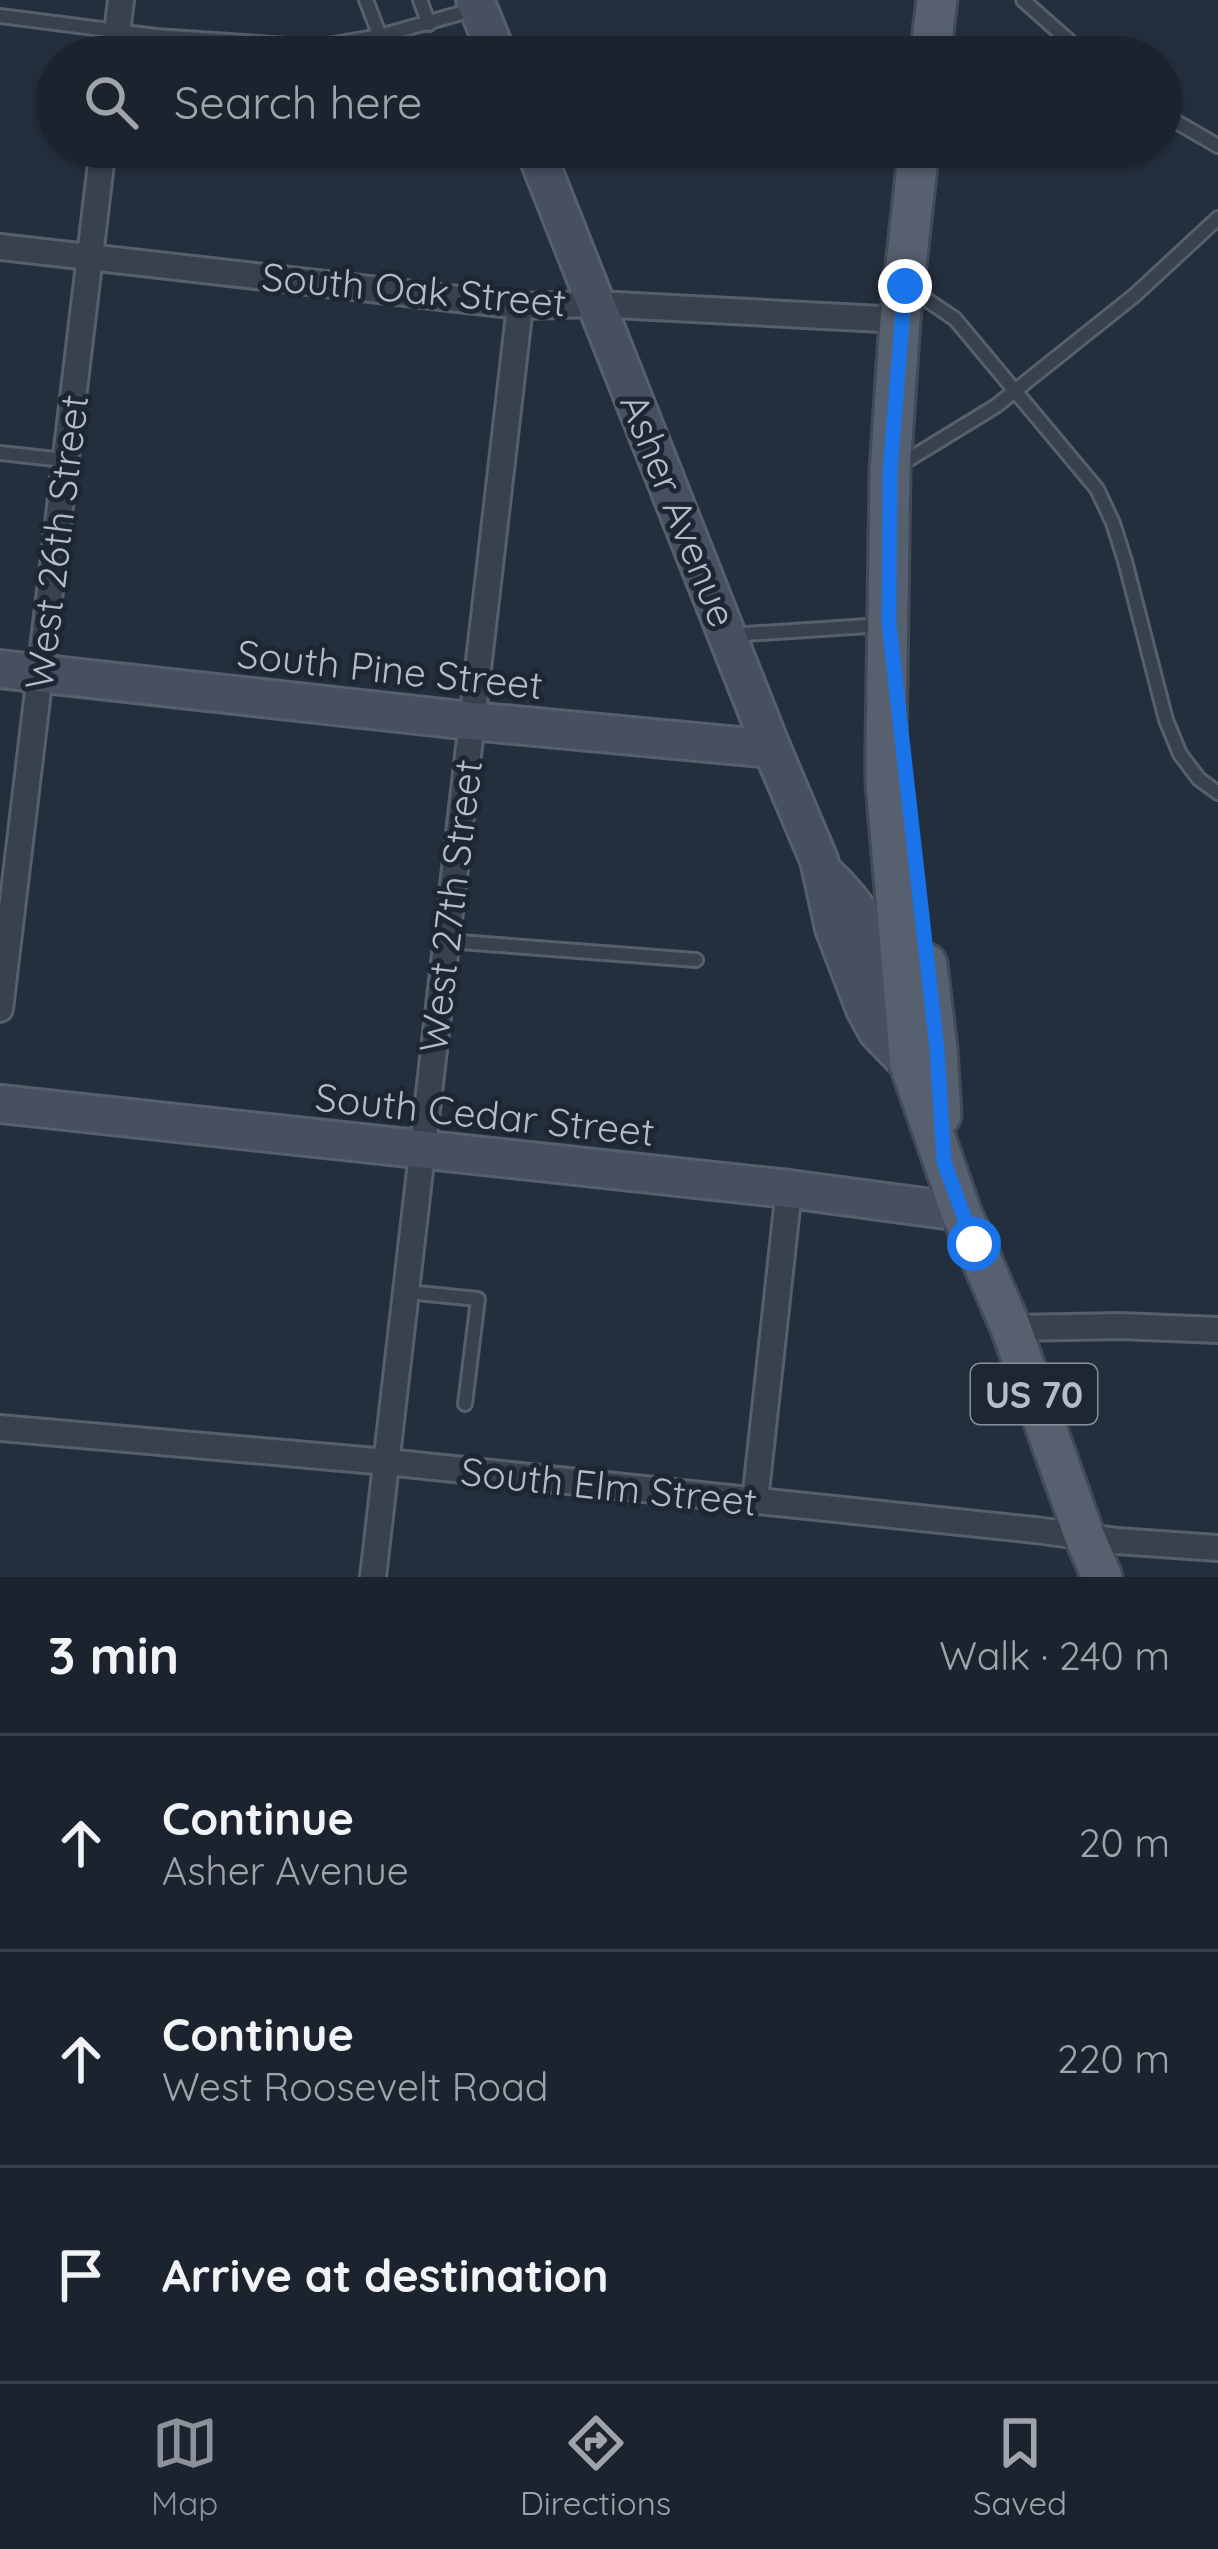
<!DOCTYPE html>
<html lang="en">
<head>
<meta charset="utf-8">
<style>
	body { margin:0; font-family:Quicksand,sans-serif; background:#282f3a; color:#f1f3f6 }
	.stop { position:absolute; width:36px; height:36px; margin:-27px; border:9px solid #1a73e8; border-radius:50%; background:#fff }
	.stop.end { background:#1a73e8; border-color:#fff; box-shadow:0 3px 12px #0008 }
	.list { margin:0; padding:0; list-style:none }
	h2 { display:flex; justify-content:space-between; align-items:center; height:156px; margin:0; padding:0 48px; font-size:51px }
	h2 small { font-size:39px; font-weight:400; color:#a0a4aa }
	.list li { display:grid; grid-template-columns:78px 1fr auto; gap:36px; align-items:center; box-sizing:border-box; height:216px; padding:0 48px; border-top:3px solid #39404a }
	.list b { display:block; font-size:45px; white-space:nowrap }
	.list p { margin:0; font-size:39px; white-space:nowrap; color:#a0a4aa }
	.list em { font-size:39px; font-style:normal; color:#a0a4aa }
	.icon { flex:none; width:66px; height:66px; fill:none; stroke:currentColor; stroke-width:2; stroke-linecap:round; stroke-linejoin:round }
	.map { position:relative; flex:none; width:1218px; height:1577px; overflow:hidden }
	.search { position:absolute; background:#1b232e; box-shadow:0 3px 9px #0004; left:36px; right:36px; top:36px; height:132px; display:flex; align-items:center; gap:30px; box-sizing:border-box; padding:0 42px; border-radius:66px; color:#a0a4aa; font-size:45px }
	.sheet { height:804px; background:#1b232e }
	nav { display:flex; justify-content:space-around; align-items:center; box-sizing:border-box; height:168px; border-top:3px solid #39404a; background:#1b232e; font-size:33px; color:#a0a4aa }
	nav a { display:grid; justify-items:center; gap:6px }
	nav .on { color:#8c9099 }
	.map>svg:first-child { display:block }
	.lines { fill:none; stroke-linecap:round; stroke-linejoin:round }
	.lane-casing { stroke:#565f6c; stroke-width:18 }
	.street-casing { stroke:#565f6c; stroke-width:30 }
	.secondary-casing { stroke:#565f6c; stroke-width:42 }
	.primary-casing { stroke:#414a57; stroke-width:45 }
	.lane { stroke:#38414e; stroke-width:12 }
	.street { stroke:#38414e; stroke-width:24 }
	.secondary { stroke:#465061; stroke-width:36 }
	.primary { stroke:#56606e; stroke-width:39 }
	.route { stroke:#1a73e8; stroke-width:15 }
	.labels { text-anchor:middle; dominant-baseline:central; stroke-width:10; stroke-linejoin:round; paint-order:stroke }
	.shield { fill:#1d2633; stroke:#878f9c; stroke-width:3 }
	.shield-label { font-size:36px; font-weight:bold; fill:#b4bcc9 }
	.street-label { font-size:39px; fill:#b4bcc9; stroke:#1d2633 }
</style>
</head>
<body>
<div class="map">
<svg width="1218" height="1577" viewBox="0 0 1218 1577">
	<rect width="100%" height="100%" fill="#242f3e"/>
	<g class="lines">
		<!-- lane casing -->
		<g class="lane-casing">
			<g id="lane">
				<path d="M 366,0 L 380,36"/>
				<path d="M 420,0 L 429,24"/>
				<path d="M 1023,0 L 1087,57"/>
				<path d="M 0,16 L 156,36 L 316,47 L 380,36 L 472,10"/>
				<path d="M 1161,113 L 1218,146"/>
				<path d="M 911,289 L 955,319 L 1097,489 L 1113,523 L 1125,561 L 1166,720 L 1180,754 L 1199,779 L 1218,793"/>
				<path d="M 0,453 L 64,460"/>
				<path d="M 898,466 L 996,406 L 1135,295 L 1218,218"/>
				<path d="M 730,635 L 883,625"/>
				<path d="M 447,941 L 696,960"/>
				<path d="M 407,1292 L 478,1299 L 465,1404"/>
			</g>
		</g>
		<!-- street casing -->
		<g class="street-casing">
			<g id="street">
				<path d="M 114,57 L 121,0"/>
				<path d="M 0,247 L 520,306 L 597,304 L 900,320"/>
				<path d="M 0,1009 L 103,147"/>
				<path d="M 1011,1328 L 1120,1326 L 1218,1330"/>
				<path d="M 0,1428 L 387,1462 L 1035,1530 L 1117,1541 L 1218,1548"/>
				<path d="M 755,1501 L 789,1189"/>
				<path d="M 373,1577 L 520,306"/>
			</g>
		</g>
		<!-- secondary casing -->
		<g class="secondary-casing">
			<g id="secondary">
				<path d="M 475,0 L 498,57"/>
				<path d="M 534,147 L 772,749 L 819,860 L 834,928 L 865,1009 L 877,1031 L 910,1065"/>
				<path d="M 0,669 L 471,721 L 772,749"/>
				<path d="M 823,872 C 860,905 886,948 894,998"/>
				<path d="M 0,1104 L 789,1189 L 961,1212"/>
			</g>
		</g>
		<!-- primary casing -->
		<g class="primary-casing">
			<g id="primary">
				<path d="M 930,57 L 937,0"/>
				<path d="M 919,147 L 900,320 L 890,471 L 886,745 L 886,783 L 910,1065 L 961,1212 L 1011,1328 L 1084,1535 L 1102,1577"/>
				<path d="M 927,964 L 937,1049 L 941,1115"/>
			</g>
		</g>
		<!-- lane -->
		<use href="#lane" class="lane"/>
		<!-- street -->
		<use href="#street" class="street"/>
		<!-- secondary -->
		<use href="#secondary" class="secondary"/>
		<!-- primary -->
		<use href="#primary" class="primary"/>
	</g>
	<g class="lines">
		<!-- route -->
		<path class="route" d="M 905,286 L 890,471 L 889,624 L 937,1049 L 944,1162 L 974,1244"/>
	</g>
	<g class="labels">
		<!-- shield labels -->
		<rect class="shield" x="971" y="1364" width="126" height="60" rx="9"/>
		<g class="shield-label">
			<text x="1034" y="1394">US 70</text>
		</g>
		<!-- street labels -->
		<g class="street-label">
			<text transform="translate(414 289) rotate(5)">South Oak Street</text>
			<text transform="translate(679 510) rotate(68)">Asher Avenue</text>
			<text transform="translate(56 542) rotate(-83)">West 26th Street</text>
			<text transform="translate(390 669) rotate(6)">South Pine Street</text>
			<text transform="translate(450 906) rotate(-83)">West 27th Street</text>
			<text transform="translate(485 1114) rotate(6)">South Cedar Street</text>
			<text transform="translate(609 1486) rotate(6)">South Elm Street</text>
		</g>
	</g>
</svg>
<div class="stop" style="left:974px;top:1244px"></div>
<div class="stop end" style="left:905px;top:286px"></div>
<div class="search"><svg class="icon" aria-label="search" viewBox="0 0 24 24"><circle cx="10" cy="10" r="6"/><path d="M15 15l6 6"/></svg>Search here</div>
</div>
<section class="sheet">
<h2>3 min<small>Walk · 240 m</small></h2>
<ul class="list">
<li><svg class="icon" aria-label="ahead" viewBox="0 0 24 24"><path d="M12 20V5M6 11l6-6 6 6"/></svg><div><b>Continue</b><p>Asher Avenue</p></div><em>20 m</em></li>
<li><svg class="icon" aria-label="ahead" viewBox="0 0 24 24"><path d="M12 20V5M6 11l6-6 6 6"/></svg><div><b>Continue</b><p>West Roosevelt Road</p></div><em>220 m</em></li>
<li><svg class="icon" aria-label="arrive" viewBox="0 0 24 24"><path d="M6 21V4h12l-3 4 3 4H6"/></svg><div><b>Arrive at destination</b></div></li>
</ul>
</section>
<nav>
<a class="on"><svg class="icon" aria-label="map" viewBox="0 0 24 24"><path d="M3 6l6-2 6 2 6-2v14l-6 2-6-2-6 2zM9 4v14M15 6v14"/></svg>Map</a>
<a><svg class="icon" aria-label="directions" viewBox="0 0 24 24"><path d="M12 3l9 9-9 9-9-9zM9 14v-3h6M13 9l2 2-2 2"/></svg>Directions</a>
<a><svg class="icon" aria-label="saved" viewBox="0 0 24 24"><path d="M7 4h10v16l-5-4-5 4z"/></svg>Saved</a>
</nav>
</body>
</html>
